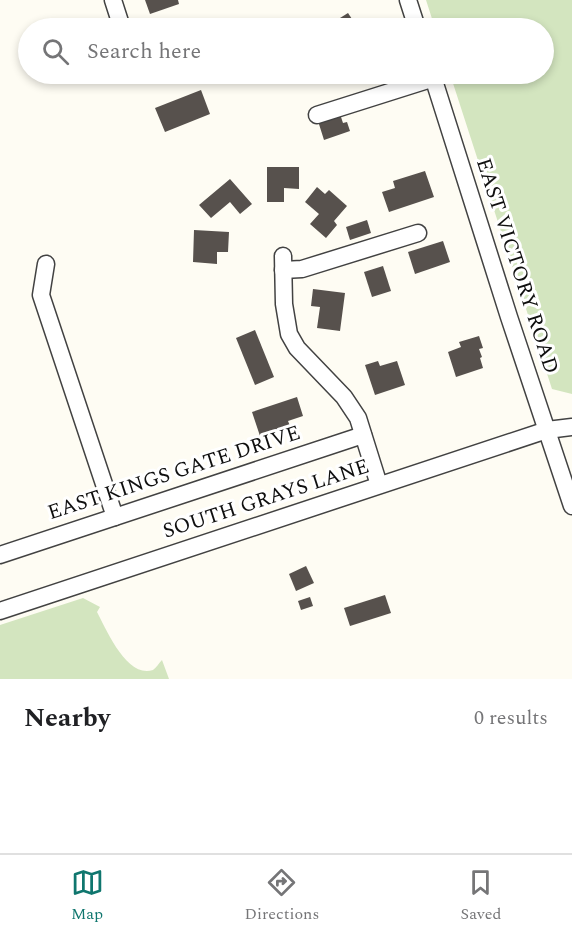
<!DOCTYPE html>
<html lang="en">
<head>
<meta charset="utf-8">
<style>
	body { margin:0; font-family:Spectral,serif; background:#f6f6f6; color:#202124 }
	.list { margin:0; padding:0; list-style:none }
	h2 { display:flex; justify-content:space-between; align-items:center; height:78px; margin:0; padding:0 24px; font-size:26px }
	h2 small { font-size:20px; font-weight:400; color:#757577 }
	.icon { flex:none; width:33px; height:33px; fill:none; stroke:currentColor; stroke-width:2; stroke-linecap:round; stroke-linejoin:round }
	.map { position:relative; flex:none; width:572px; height:679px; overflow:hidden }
	.search { position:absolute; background:#fff; box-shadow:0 3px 9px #0003; left:18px; right:18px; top:18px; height:66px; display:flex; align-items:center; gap:15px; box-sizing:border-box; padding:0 21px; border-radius:33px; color:#757577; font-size:22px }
	.sheet { height:174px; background:#fff }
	nav { display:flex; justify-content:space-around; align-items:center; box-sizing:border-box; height:84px; border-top:2px solid #e0e0e0; background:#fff; font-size:16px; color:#757577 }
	nav a { display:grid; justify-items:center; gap:3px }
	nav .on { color:#0f766e }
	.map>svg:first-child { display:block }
	.green { fill:#d3e5bf }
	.building { fill:#57514d }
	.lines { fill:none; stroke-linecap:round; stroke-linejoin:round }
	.minor-casing { stroke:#424242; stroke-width:19 }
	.minor { stroke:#fff; stroke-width:16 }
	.labels { text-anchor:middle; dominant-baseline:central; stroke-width:6; stroke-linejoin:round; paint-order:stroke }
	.street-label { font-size:21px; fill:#0f0f0f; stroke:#fff }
</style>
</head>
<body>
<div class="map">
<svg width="572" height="679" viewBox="0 0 572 679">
	<rect width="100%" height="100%" fill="#fefcf3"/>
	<!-- green -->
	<g class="green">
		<path d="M 426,0 L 572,0 L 572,394 L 552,389 L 450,74 L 544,74 L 544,28 L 435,28 Z"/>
		<path d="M 83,598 L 100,607 L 97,612 C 106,629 127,679 153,670 C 156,668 159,663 162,660 L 169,679 L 0,679 L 0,625 Z"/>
	</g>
	<!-- building -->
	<g class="building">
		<path d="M 145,0 L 178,0 L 179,4 L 150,14 Z"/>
		<path d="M 348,13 L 358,28 L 324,28 Z"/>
		<path d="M 227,20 L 230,28 L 188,28 L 203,23 L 204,28 Z"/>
		<path d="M 201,90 L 210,114 L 165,132 L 155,108 Z"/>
		<path d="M 340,114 L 343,123 L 347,122 L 350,131 L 324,140 L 318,121 Z"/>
		<path d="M 267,167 L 299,167 L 299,189 L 284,188 L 284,202 L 267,202 Z"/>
		<path d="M 425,171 L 434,197 L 389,212 L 382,192 L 395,188 L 393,181 Z"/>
		<path d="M 230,179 L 252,204 L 240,214 L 230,202 L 211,218 L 199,205 Z"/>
		<path d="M 317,187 L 325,194 L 329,190 L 347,206 L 334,221 L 337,225 L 326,238 L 310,224 L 319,214 L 305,202 Z"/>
		<path d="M 367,220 L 371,233 L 350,240 L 346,227 Z"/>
		<path d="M 194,230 L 229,232 L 228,252 L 217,252 L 217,264 L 193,262 Z"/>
		<path d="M 443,241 L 450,262 L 415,274 L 408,252 Z"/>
		<path d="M 383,266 L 391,291 L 372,297 L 364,272 Z"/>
		<path d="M 313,289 L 345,293 L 340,331 L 317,328 L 320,307 L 311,306 Z"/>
		<path d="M 255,330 L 274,377 L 255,385 L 236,338 Z"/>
		<path d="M 479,336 L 483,348 L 479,349 L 482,357 L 480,358 L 483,368 L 456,377 L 448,352 L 461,347 L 459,342 Z"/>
		<path d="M 378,361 L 380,366 L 397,361 L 405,385 L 375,395 L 365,365 Z"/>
		<path d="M 297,397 L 303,416 L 288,421 L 290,426 L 260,436 L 252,412 Z"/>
		<path d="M 306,566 L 314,583 L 296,591 L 289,574 Z"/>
		<path d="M 385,595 L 391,613 L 350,626 L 344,608 Z"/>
		<path d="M 310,597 L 313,606 L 301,610 L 298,601 Z"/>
	</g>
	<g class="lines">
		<!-- minor casing -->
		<g class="minor-casing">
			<g id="minor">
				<path d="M 113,0 L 122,28"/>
				<path d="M 408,0 L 417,28"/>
				<path d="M 432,74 L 509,317 L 572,506"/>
				<path d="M 317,115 L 434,78"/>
				<path d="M 283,256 L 284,304 L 289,334 L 297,348 L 344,397 L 358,418 L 379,485"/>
				<path d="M 46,264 L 41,295 L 115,517"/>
				<path d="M 283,270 L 302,269 L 418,233"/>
				<path d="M 0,555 L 363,435"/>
				<path d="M 0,611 L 547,430 L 572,427"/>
			</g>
		</g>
		<!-- minor -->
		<use href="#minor" class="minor"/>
	</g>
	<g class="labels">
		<!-- street labels -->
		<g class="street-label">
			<text transform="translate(517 266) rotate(72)">EAST VICTORY ROAD</text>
			<text transform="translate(174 473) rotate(-18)">EAST KINGS GATE DRIVE</text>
			<text transform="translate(266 499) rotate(-18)">SOUTH GRAYS LANE</text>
		</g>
	</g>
</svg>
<div class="search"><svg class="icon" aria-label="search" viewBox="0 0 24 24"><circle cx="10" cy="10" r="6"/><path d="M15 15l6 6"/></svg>Search here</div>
</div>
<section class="sheet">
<h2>Nearby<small>0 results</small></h2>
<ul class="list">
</ul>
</section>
<nav>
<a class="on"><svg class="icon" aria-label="map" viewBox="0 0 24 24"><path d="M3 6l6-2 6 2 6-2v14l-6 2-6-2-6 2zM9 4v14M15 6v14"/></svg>Map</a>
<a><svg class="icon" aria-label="directions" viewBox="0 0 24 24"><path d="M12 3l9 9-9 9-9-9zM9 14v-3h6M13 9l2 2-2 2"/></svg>Directions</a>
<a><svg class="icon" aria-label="saved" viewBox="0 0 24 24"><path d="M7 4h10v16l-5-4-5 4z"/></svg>Saved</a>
</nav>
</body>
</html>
